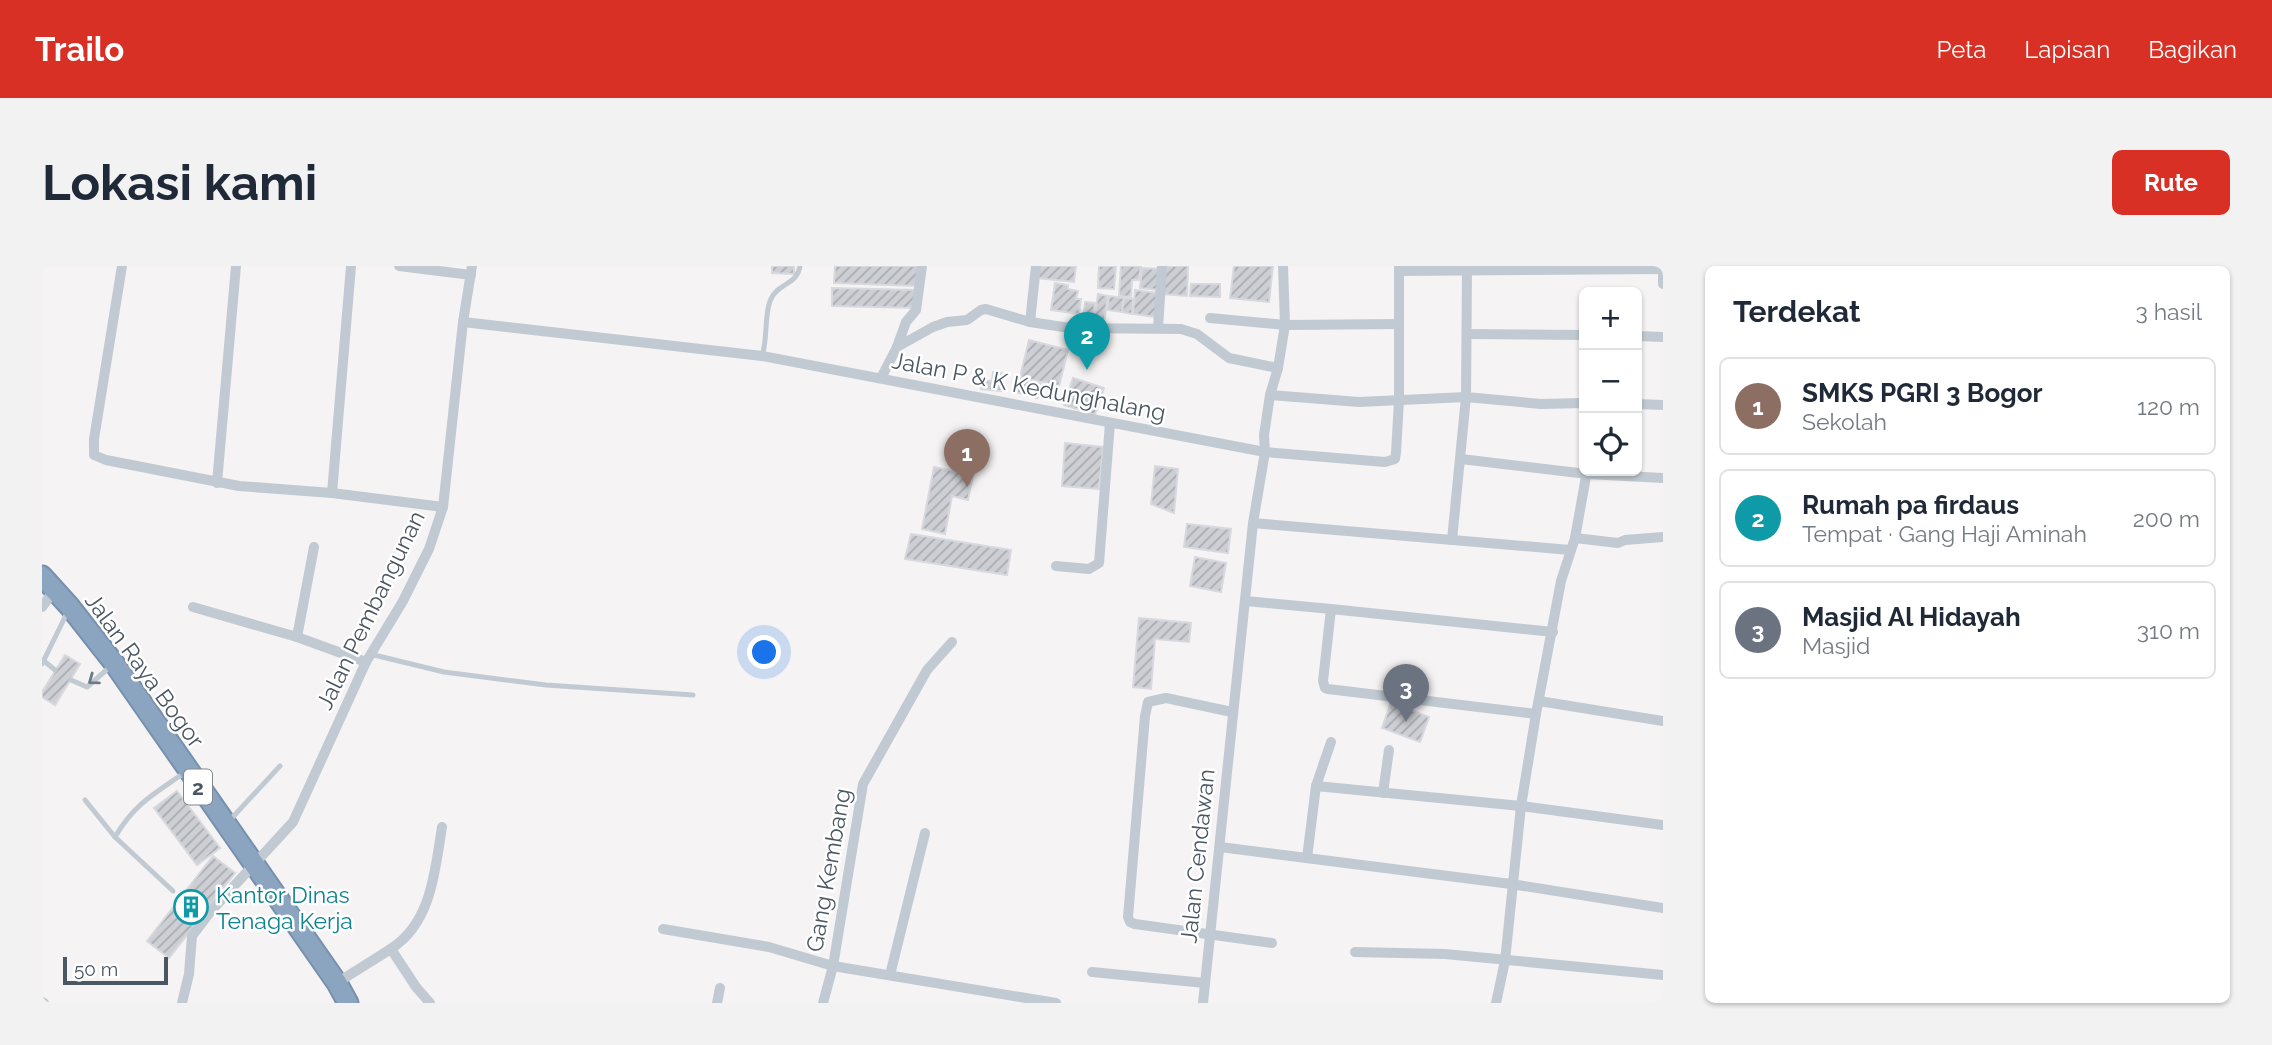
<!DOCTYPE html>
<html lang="id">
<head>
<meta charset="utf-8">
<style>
	body { margin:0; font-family:Raleway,sans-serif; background:#f2f2f3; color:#1f2937 }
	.controls { position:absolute; right:21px; top:21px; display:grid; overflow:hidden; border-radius:10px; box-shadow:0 2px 5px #0004 }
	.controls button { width:63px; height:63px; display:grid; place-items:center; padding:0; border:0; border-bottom:2px solid #e0e1e3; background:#fff; color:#1f2937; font:35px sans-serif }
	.scale { position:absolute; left:21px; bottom:18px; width:105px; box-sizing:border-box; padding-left:7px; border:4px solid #4a5661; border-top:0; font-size:19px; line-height:24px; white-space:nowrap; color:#4a5661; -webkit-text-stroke:5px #fff; paint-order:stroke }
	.you { position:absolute; left:723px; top:387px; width:24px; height:24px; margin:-18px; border:5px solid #fff; border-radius:50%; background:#1a73e8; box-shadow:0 0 0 10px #1a73e833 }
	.badge { display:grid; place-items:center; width:46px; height:46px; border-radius:50%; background:#d93025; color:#fff; font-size:23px; font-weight:700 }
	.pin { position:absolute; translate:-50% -58px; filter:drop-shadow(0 2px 4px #0008) }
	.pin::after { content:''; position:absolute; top:37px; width:24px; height:21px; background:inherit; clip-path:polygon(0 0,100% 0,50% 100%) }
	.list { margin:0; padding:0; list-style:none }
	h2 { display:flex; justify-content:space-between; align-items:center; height:91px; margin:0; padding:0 28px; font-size:30px }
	h2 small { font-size:23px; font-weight:400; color:#747a83 }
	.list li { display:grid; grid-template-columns:46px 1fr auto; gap:21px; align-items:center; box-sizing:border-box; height:98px; margin:0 14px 14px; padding:0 14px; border:2px solid #e0e1e3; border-radius:10px }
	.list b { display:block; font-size:26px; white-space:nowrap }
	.list p { margin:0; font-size:23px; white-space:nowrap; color:#747a83 }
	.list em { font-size:23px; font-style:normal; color:#747a83 }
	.icon { flex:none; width:38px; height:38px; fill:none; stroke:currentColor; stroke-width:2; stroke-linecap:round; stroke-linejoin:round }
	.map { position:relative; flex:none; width:1621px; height:737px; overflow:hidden; border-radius:10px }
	header { display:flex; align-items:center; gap:42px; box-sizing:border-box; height:98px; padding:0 35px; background:#d93025; color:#fff }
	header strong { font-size:33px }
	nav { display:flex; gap:38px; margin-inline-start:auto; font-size:24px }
	.intro { display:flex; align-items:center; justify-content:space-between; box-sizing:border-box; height:168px; padding:0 42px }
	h1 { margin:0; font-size:49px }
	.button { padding:18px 32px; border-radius:10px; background:#d93025; color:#fff; font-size:24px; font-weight:700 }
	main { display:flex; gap:42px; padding:0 42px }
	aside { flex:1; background:#fff; border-radius:10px; box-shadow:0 2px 5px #0004 }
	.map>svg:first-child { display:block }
	.building { fill:url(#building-hatch); stroke:#d7d9de; stroke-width:2 }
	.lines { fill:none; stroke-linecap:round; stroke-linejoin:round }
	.highway-casing { stroke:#7690ad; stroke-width:23 }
	.lane { stroke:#c1cad2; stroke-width:5 }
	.street { stroke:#c1cad2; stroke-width:10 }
	.highway { stroke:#8ba5c1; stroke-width:19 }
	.oneway { stroke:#6e7983 }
	.labels { text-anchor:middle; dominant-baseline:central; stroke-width:5; stroke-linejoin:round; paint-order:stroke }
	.shield { fill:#fff; stroke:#808990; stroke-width:2 }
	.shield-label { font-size:21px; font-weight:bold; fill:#4a5661 }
	.street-label { font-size:23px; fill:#4a5661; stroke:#fff }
	.culture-label { font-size:23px; fill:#0d838f; stroke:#fff; text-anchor:start }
</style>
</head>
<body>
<header>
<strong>Trailo</strong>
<nav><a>Peta</a><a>Lapisan</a><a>Bagikan</a></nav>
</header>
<div class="intro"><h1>Lokasi kami</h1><a class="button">Rute</a></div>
<main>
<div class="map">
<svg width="1621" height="737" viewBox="0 0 1621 737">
	<defs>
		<pattern id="building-hatch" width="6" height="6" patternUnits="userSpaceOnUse" patternTransform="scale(1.75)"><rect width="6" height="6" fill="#cdcfd5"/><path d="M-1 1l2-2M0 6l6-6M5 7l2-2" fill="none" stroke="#a8abb0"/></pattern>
	</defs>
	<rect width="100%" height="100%" fill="#f5f3f3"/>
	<!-- building -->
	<g class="building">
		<path d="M 730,0 L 752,0 L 752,8 L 730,7 Z"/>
		<path d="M 793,0 L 877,0 L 876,20 L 792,17 Z"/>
		<path d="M 997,0 L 1034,0 L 1032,16 L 995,12 Z"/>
		<path d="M 1057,0 L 1074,0 L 1072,23 L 1056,22 Z"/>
		<path d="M 1079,0 L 1099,0 L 1097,14 L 1090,14 L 1089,31 L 1077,30 Z"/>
		<path d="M 1121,0 L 1146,0 L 1145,30 L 1120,28 Z"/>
		<path d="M 1192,0 L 1231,0 L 1227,36 L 1188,32 Z"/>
		<path d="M 1100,2 L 1119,3 L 1117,24 L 1098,22 Z"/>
		<path d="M 1013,17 L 1026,19 L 1026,23 L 1036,25 L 1034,33 L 1039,33 L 1037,48 L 1009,44 Z"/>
		<path d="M 1149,18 L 1178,18 L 1178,31 L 1148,30 Z"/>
		<path d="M 790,22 L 874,24 L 874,42 L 790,40 Z"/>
		<path d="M 1093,24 L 1116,27 L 1114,51 L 1091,48 Z"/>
		<path d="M 1056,28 L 1066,30 L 1061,63 L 1051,61 Z"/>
		<path d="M 1067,30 L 1082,32 L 1080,46 L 1065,44 Z"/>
		<path d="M 1082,32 L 1091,33 L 1090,48 L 1080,46 Z"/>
		<path d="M 1043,36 L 1053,37 L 1050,59 L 1041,58 Z"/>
		<path d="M 1034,64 L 1066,65 L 1066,72 L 1033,71 Z"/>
		<path d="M 987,74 L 1026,84 L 1017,120 L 978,111 Z"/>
		<path d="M 951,106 L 960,107 L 959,125 L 939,123 L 940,114 L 950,115 Z"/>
		<path d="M 977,112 L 999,118 L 995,132 L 973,126 Z"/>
		<path d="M 1031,112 L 1062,122 L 1053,149 L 1022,139 Z"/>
		<path d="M 1023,177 L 1061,181 L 1057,223 L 1020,220 Z"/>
		<path d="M 1113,200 L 1136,203 L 1132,247 L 1109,238 Z"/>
		<path d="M 892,201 L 931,209 L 926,234 L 910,230 L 903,268 L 880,263 Z"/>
		<path d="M 1145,258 L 1189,263 L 1186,287 L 1142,281 Z"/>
		<path d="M 869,268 L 969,284 L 965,309 L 863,293 Z"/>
		<path d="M 1153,291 L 1184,297 L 1179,326 L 1148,320 Z"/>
		<path d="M 1097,352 L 1149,357 L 1147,376 L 1113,373 L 1109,423 L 1091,421 Z"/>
		<path d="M 23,389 L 38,398 L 13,439 L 0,431 L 0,426 Z"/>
		<path d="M 1349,436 L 1387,451 L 1378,476 L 1340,462 Z"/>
		<path d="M 135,525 L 178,582 L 155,599 L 112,542 Z"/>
		<path d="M 171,590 L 193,607 L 127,692 L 105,675 Z"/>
	</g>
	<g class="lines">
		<!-- highway casing -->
		<g class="highway-casing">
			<path id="highway" d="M 0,310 L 28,341 L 72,397 L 295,717 L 306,737"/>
		</g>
		<!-- lane -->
		<g class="lane">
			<path d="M 720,90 C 726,73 722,46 729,33 C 736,17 755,19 758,0"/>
			<path d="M 328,388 L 402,406 L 504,419 L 651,429"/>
			<path d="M 2,395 L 13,404"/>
			<path d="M 0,398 L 25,347"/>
			<path d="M 29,414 L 45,421 L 69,400"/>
			<path d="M 43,534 L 73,571"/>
			<path d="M 188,554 L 238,500"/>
			<path d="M 131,625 L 73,571 C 92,538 112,528 142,507"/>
		</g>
		<!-- street -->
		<g class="street">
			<path d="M 80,0 L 52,173 L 52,189 L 64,194 L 197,220 L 290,227 L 401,241"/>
			<path d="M 357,0 L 429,9"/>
			<path d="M 1621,0 L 1621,18"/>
			<path d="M 1357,5 L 1621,3"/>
			<path d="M 1168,52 L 1243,59 L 1357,58"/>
			<path d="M 421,56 L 720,90 L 1223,186 L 1343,196 L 1353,193 L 1354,187 L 1357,134 L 1357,0"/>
			<path d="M 988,56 L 994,0"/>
			<path d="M 1116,62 L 1120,0"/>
			<path d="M 1426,68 L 1542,69"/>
			<path d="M 1595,70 L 1621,71"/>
			<path d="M 855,81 L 864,56 L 874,44 L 880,0"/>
			<path d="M 839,112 L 855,81 L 891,61 L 905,56 L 925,54 L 939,44 L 944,43 L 988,56 L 1028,62 L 1139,63 L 1155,68 L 1187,92 L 1236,102"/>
			<path d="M 1228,129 L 1317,136 L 1424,131 L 1499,138 L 1542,137"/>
			<path d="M 1595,138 L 1621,139"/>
			<path d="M 1419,193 L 1545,208 L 1621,212"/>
			<path d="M 175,217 L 194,0"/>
			<path d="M 290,227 L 309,0"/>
			<path d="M 1211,257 L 1528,284"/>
			<path d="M 1533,272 L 1576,277 L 1583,274 L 1621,271"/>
			<path d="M 1410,274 L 1424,131 L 1425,3"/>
			<path d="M 1014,300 L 1047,303 L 1057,297 L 1068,157"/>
			<path d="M 1204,335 L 1289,343 L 1281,415 L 1283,422 L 1286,423 L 1494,448"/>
			<path d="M 0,341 L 13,323"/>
			<path d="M 151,341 L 255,371 L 324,396"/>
			<path d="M 1289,343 L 1511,366"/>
			<path d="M 255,371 L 272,281"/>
			<path d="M 1497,435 L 1621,455"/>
			<path d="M 1190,446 L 1124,432 L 1106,436 L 1103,450 L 1086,651 L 1088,656 L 1093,658 L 1230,677"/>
			<path d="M 1274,520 L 1479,540 L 1621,559"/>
			<path d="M 1341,527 L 1347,484"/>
			<path d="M 1178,581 L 1469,618 L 1621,642"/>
			<path d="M 1265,592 L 1274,520 L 1289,476"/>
			<path d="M 621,663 L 727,681 L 791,700 L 1014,737"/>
			<path d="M 349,683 L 374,721 L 388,737"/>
			<path d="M 1313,686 L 1403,688 L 1621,709"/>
			<path d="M 1050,706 L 1163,717"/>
			<path d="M 848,709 L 883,567"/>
			<path d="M 295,717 C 313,705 332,694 350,682 C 390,656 393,603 400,561"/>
			<path d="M 0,736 L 2,737"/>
			<path d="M 140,737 L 147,708 L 150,670 L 169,645 L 251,556 L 324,396 L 361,335 L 387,283 L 401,241 L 421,56 L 430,0"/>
			<path d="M 675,737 L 678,722"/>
			<path d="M 781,737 L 791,700 L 821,518 L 885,404 L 910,376"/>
			<path d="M 1161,737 L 1211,257 L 1223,186 L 1222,169 L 1228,129 L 1236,102 L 1243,59 L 1241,0"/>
			<path d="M 1454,737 L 1463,695 L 1479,540 L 1494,448 L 1519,315 L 1533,272 L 1545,205"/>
		</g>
		<!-- highway -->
		<use href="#highway" class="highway"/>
	</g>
	<!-- one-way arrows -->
	<defs><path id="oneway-chevron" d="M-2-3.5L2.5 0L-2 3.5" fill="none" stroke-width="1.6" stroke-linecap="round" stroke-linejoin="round" transform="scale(1.75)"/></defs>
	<use class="oneway" href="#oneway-chevron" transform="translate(51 414) rotate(144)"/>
	<!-- icons -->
	<defs>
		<g id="building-ring" transform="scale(1.75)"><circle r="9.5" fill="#fff" stroke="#0f9aa8" stroke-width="1.5"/><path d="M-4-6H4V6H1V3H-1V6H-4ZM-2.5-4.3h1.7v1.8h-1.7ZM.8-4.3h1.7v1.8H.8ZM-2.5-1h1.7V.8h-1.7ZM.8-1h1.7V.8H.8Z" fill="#0f9aa8"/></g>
	</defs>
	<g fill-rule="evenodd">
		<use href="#building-ring" x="149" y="641"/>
	</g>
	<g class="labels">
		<!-- shield labels -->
		<rect class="shield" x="142" y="503.5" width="28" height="35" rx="5"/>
		<g class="shield-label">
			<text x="156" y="521">2</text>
		</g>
		<!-- street labels -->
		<g class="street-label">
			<text transform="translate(987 120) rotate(11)">Jalan P &amp; K Kedunghalang</text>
			<text transform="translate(328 344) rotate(-64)">Jalan Pembangunan</text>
			<text transform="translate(103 404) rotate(54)">Jalan Raya Bogor</text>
			<text transform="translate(1155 590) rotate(-84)">Jalan Cendawan</text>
			<text transform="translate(786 604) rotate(-80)">Gang Kembang</text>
		</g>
		<!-- culture labels -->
		<g class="culture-label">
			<text x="174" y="628">Kantor Dinas<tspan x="174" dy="26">Tenaga Kerja</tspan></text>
		</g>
	</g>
</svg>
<div class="controls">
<button>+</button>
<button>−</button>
<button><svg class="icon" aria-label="locate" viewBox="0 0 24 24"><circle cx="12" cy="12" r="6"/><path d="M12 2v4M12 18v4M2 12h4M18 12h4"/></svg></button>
</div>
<div class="scale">50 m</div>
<div class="you"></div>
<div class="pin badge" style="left:925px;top:221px;background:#8d6e63">1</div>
<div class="pin badge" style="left:1045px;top:104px;background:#0f9aa8">2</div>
<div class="pin badge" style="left:1364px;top:456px;background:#6b7280">3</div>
</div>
<aside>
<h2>Terdekat<small>3 hasil</small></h2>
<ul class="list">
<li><span class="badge" style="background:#8d6e63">1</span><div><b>SMKS PGRI 3 Bogor</b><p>Sekolah</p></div><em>120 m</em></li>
<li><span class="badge" style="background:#0f9aa8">2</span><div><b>Rumah pa firdaus</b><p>Tempat · Gang Haji Aminah</p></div><em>200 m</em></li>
<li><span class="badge" style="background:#6b7280">3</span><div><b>Masjid Al Hidayah</b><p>Masjid</p></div><em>310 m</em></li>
</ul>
</aside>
</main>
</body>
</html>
